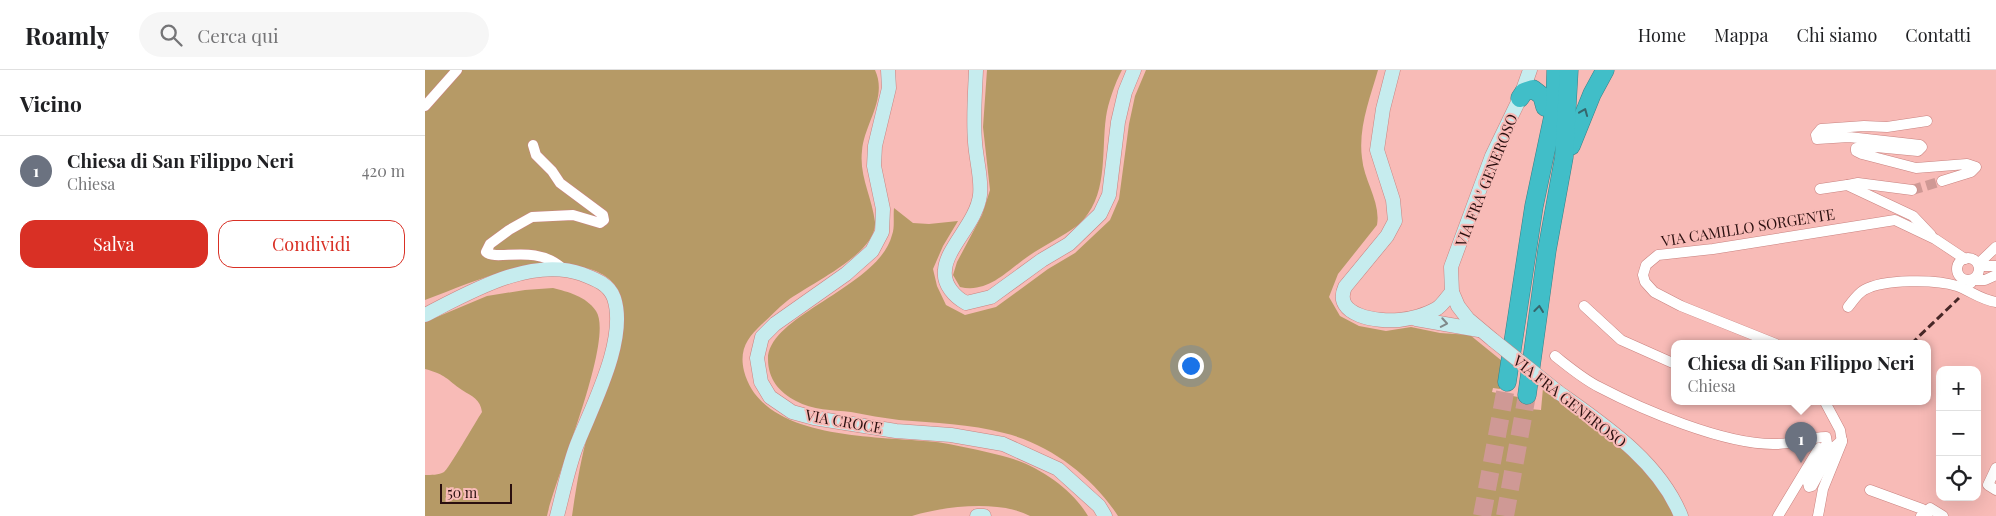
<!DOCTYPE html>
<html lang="it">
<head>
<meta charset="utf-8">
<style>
	body { margin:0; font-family:"Playfair Display",serif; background:#f6f6f6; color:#202124 }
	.controls { position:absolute; right:15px; bottom:15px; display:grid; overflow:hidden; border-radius:10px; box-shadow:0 5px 20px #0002 }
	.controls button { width:45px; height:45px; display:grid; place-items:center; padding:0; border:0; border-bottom:1px solid #e0e0e0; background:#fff; color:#202124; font:25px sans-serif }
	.scale { position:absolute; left:15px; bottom:12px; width:72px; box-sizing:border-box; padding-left:5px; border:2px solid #2a0f0f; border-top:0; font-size:14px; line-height:18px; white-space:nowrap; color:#2a0f0f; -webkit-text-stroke:4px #f8bbb7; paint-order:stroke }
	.you { position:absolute; left:765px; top:295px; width:18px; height:18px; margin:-12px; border:4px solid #fff; border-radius:50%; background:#1a73e8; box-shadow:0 0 0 8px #1a73e833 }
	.badge { display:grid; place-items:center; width:32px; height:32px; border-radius:50%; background:#d93025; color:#fff; font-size:16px; font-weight:700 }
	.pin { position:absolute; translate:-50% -41px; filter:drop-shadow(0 1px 2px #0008) }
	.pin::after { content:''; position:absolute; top:26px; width:18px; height:15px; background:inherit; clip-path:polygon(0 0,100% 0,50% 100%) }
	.popup { position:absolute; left:1246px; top:270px; width:260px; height:65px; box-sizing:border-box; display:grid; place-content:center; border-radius:10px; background:#fff; filter:drop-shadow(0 1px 4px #0005); font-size:16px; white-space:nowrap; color:#757577 }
	.popup b { font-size:19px; color:#202124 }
	.popup::after { content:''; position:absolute; left:50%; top:100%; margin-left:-10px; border:10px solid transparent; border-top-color:#fff }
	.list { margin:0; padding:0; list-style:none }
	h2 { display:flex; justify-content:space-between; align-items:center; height:65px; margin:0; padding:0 20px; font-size:21px }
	h2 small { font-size:16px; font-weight:400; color:#757577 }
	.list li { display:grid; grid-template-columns:32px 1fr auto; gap:15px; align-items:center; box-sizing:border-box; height:70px; padding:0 20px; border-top:1px solid #e0e0e0 }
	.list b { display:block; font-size:19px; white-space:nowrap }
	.list p { margin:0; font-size:16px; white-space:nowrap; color:#757577 }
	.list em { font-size:16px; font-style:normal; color:#757577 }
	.actions { display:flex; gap:10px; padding:15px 20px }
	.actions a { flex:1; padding:11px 0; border:1px solid #d93025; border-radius:15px; text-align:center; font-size:18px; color:#d93025 }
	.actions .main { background:#d93025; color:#fff }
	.icon { flex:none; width:28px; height:28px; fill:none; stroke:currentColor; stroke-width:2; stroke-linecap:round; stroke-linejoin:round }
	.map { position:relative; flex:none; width:1571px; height:446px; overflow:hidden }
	header { display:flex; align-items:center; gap:30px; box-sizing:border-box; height:70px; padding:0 25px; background:#fff; border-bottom:1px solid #e0e0e0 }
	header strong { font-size:24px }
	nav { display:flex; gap:28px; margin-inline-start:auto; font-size:18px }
	.search { width:350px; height:45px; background:#f6f6f6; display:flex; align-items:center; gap:12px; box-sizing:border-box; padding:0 18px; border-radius:28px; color:#757577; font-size:19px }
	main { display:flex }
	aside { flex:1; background:#fff }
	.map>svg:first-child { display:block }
	.green { fill:#b69a66 }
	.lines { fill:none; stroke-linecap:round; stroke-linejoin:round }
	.street-tunnel { stroke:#cf9995; stroke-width:10; stroke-dasharray:10 5; stroke-linecap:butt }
	.highway-tunnel { stroke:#cf9995; stroke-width:18; stroke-dasharray:18 9; stroke-linecap:butt }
	.street-casing { stroke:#c9827f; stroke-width:11 }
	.secondary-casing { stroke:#c9827f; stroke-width:15 }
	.highway-casing { stroke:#398187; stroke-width:19 }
	.street { stroke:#fff; stroke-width:10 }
	.secondary { stroke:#c6ecee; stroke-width:14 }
	.highway { stroke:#41bec8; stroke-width:18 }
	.rail { stroke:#472727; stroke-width:3; stroke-dasharray:8 4; stroke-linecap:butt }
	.secondary-bridge-casing { stroke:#c9827f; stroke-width:15; stroke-linecap:butt }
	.secondary-bridge { stroke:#c6ecee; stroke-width:14 }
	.oneway { stroke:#36666c }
	.oneway2 { stroke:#80898a }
	.labels { text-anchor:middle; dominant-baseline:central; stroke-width:4; stroke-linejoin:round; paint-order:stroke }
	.street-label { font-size:15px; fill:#2a0f0f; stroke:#f8bbb7 }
</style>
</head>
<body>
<header>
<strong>Roamly</strong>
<div class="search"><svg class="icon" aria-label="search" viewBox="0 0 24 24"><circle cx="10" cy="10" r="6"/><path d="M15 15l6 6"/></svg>Cerca qui</div>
<nav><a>Home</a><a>Mappa</a><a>Chi siamo</a><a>Contatti</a></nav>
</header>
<main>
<aside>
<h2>Vicino<small></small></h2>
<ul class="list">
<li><span class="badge" style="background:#6b7280">1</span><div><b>Chiesa di San Filippo Neri</b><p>Chiesa</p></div><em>420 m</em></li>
</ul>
<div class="actions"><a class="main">Salva</a><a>Condividi</a></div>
</aside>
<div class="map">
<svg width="1571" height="446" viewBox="0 0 1571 446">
	<rect width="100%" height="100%" fill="#f8bbb7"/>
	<!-- green -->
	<g class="green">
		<path d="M 0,0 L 450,0 C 463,28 439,54 437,81 C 434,106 447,127 450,152 C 452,184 384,214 362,231 C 353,238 345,247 337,254 C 322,268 314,280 319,301 C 338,374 460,365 518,373 C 540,377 564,382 585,388 C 615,397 647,419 663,446 L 605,446 C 575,430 519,436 487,446 L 147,446 C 151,418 156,387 164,360 C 175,322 198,279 198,240 C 198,218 184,205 165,199 C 107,183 53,210 0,230 Z"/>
		<path d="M 562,0 L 697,0 C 690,13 683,33 681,47 C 676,83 684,128 653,155 C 636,168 615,177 598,190 C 578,205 561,223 535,217 L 528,205 L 532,192 L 557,145 L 565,120 L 558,57 Z"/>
		<path d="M 721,0 L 953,0 C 945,28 933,58 937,88 C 939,111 956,132 952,155 L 913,204 L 904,227 L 915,246 L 934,256 L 961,261 L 986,257 L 1015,263 L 1045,265 L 1077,291 L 1075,319 L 1068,318 L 1067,322 L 1093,327 L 1093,338 L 1116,340 L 1118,318 L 1191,373 L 1233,412 L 1250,446 L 693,446 C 668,407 625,374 579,363 C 545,354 510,353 474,350 C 458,348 442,345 426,342 C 408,340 387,340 371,331 C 354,322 343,309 343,289 C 343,245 454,217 467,165 C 470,157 468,147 469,138 L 488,153 L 504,154 L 533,151 L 518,176 L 508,199 L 512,216 L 521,235 L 540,245 L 571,237 L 623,199 L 650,183 L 685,150 L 694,129 L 704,54 L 710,26 Z"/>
		<path d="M 128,218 C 143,222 161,226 171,241 C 190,269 130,408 122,446 L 0,446 L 0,405 C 6,405 14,405 19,402 C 23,400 51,351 57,342 C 55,329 48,327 37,320 C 21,309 22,305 0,299 L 0,252 L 62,226 L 100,220 Z"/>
	</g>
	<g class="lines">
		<!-- street-tunnel -->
		<path class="street-tunnel" d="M 1487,120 L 1517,111"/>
		<!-- highway-tunnel -->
		<g class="highway-tunnel">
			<path d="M 1057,446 L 1082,312"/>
			<path d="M 1080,446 L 1102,325"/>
		</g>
		<!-- street casing -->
		<g class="street-casing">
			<g id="street">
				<path d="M 0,36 L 32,0"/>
				<path d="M 1502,51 L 1462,57 L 1439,56 L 1396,59 L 1391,65 L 1392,69 L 1424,67 L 1495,75 L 1497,77 L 1493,81 L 1451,77 L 1431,78 L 1431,81 L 1437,84 L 1491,98 L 1542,94 L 1551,97 L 1546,102 L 1517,111"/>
				<path d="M 108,75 L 111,85 L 127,101 L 135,113 L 178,145 L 179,150 L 175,153 L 148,145 L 107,147 L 84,160 L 65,174 L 61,182 C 72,192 109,173 137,198"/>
				<path d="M 1423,115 L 1433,113 L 1487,120"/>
				<path d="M 1395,119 L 1422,115 L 1488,146 L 1506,165"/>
				<circle cx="1543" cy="199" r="11"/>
				<path d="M 1553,194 L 1571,177"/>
				<path d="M 1554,196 L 1571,196"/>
				<path d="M 1546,213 L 1547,210 L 1560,210 L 1571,205"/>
				<path d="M 1159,236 L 1196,270 L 1250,294"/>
				<path d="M 1423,237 C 1428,231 1432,224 1439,220 C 1458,209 1511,209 1532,216 C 1546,221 1556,230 1571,232"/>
				<path d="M 1351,274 L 1256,236 L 1229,222 L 1220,212 L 1218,205 L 1221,195 L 1233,185 L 1288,179 L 1470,150 L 1510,169 L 1540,189"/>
				<path d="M 1130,286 C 1144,297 1158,309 1174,317 C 1218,340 1298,374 1348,374 C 1366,375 1382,367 1401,367 L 1402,373 L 1398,380"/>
				<path d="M 1571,398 L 1563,415 L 1571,420"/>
				<path d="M 1445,420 L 1497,439 L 1499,440 L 1496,446"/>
				<path d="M 1353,446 L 1394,378 L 1398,380 L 1383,413 L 1384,417 L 1387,416 L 1408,378 L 1417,370"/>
				<path d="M 1393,446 L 1398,419 L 1417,372 L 1415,360 L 1400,332"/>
				<path d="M 1502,446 L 1505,438 L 1518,446"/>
			</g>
		</g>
		<!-- secondary casing -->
		<g class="secondary-casing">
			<g id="secondary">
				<path d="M 463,0 L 464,18 L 450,76 L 449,96 L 458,139 L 457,162 L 447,181 L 421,204 L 350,254 L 337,267 L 332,288 L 336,312 L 345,327 L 367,342 L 389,348 L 471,361 L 526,365 L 578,374 L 633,399 L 674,436 L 680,446"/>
				<path d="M 551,0 C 550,24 548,48 550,72 C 551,89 557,109 555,125 C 552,152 521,178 520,200 C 518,215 530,227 541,233 L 566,227 L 617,190 L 644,174 L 675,144 L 684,125 L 693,52 L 700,22 L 709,0"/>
				<path d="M 968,0 L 958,39 L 952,80 L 968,130 L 970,151 L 962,166 L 920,217 C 907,246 953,252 974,250 C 985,249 1001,245 1011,239 C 1017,236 1022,227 1027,222"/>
				<path d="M 0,245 C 45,222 106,186 157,204 C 170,209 184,214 189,228 C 203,270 166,338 151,377 C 143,399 138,423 132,446"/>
				<path d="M 991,249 L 1054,260"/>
				<path d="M 1068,270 L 1043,249 L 1033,236 L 1027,222 L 1026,197 L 1067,86 L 1095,28 L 1105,0"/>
				<path d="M 1133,322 C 1179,355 1234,391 1256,446"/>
				<path d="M 552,446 L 559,446"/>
			</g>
		</g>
		<!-- highway casing -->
		<g class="highway-casing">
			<g id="highway">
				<path d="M 1095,28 L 1099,22 L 1108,19 L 1117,26 L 1120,37"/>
				<path d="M 1146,76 L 1167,24 L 1180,0"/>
				<path d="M 1082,312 L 1109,136 L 1130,37 L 1131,0"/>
				<path d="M 1102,325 L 1122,180 L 1139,87 L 1144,0"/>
			</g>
		</g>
		<!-- street -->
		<use href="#street" class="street"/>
		<!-- secondary -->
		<use href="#secondary" class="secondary"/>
		<!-- highway -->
		<use href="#highway" class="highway"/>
		<!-- rail -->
		<path class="rail" d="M 1486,274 L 1534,228"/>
		<!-- secondary-bridge casing -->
		<g class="secondary-bridge-casing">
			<path id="secondary-bridge" d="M 1068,270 L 1133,322"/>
		</g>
		<!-- secondary-bridge -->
		<use href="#secondary-bridge" class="secondary-bridge"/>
	</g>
	<!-- one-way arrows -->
	<defs><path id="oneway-chevron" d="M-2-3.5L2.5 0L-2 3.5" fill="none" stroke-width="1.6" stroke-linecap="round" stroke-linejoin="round" transform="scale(1.25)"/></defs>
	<g class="oneway">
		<use href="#oneway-chevron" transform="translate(1159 42) rotate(-68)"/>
		<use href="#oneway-chevron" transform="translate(1114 239) rotate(-83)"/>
	</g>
	<use class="oneway2" href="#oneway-chevron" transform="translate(1019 253) rotate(10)"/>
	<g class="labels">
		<!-- street labels -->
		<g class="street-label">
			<text transform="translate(1061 110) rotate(-68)">VIA FRA' GENEROSO</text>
			<text transform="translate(1323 157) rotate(-9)">VIA CAMILLO SORGENTE</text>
			<text transform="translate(1145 331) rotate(38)">VIA FRA GENEROSO</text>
			<text transform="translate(419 351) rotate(10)">VIA CROCE</text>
		</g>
	</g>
</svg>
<div class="controls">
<button>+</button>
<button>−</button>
<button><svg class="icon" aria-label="locate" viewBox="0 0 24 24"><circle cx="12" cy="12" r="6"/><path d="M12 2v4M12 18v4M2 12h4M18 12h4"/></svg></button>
</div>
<div class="scale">50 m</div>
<div class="you"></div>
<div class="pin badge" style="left:1376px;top:393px;background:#6b7280">1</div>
<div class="popup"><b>Chiesa di San Filippo Neri</b>Chiesa</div>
</div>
</main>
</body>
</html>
